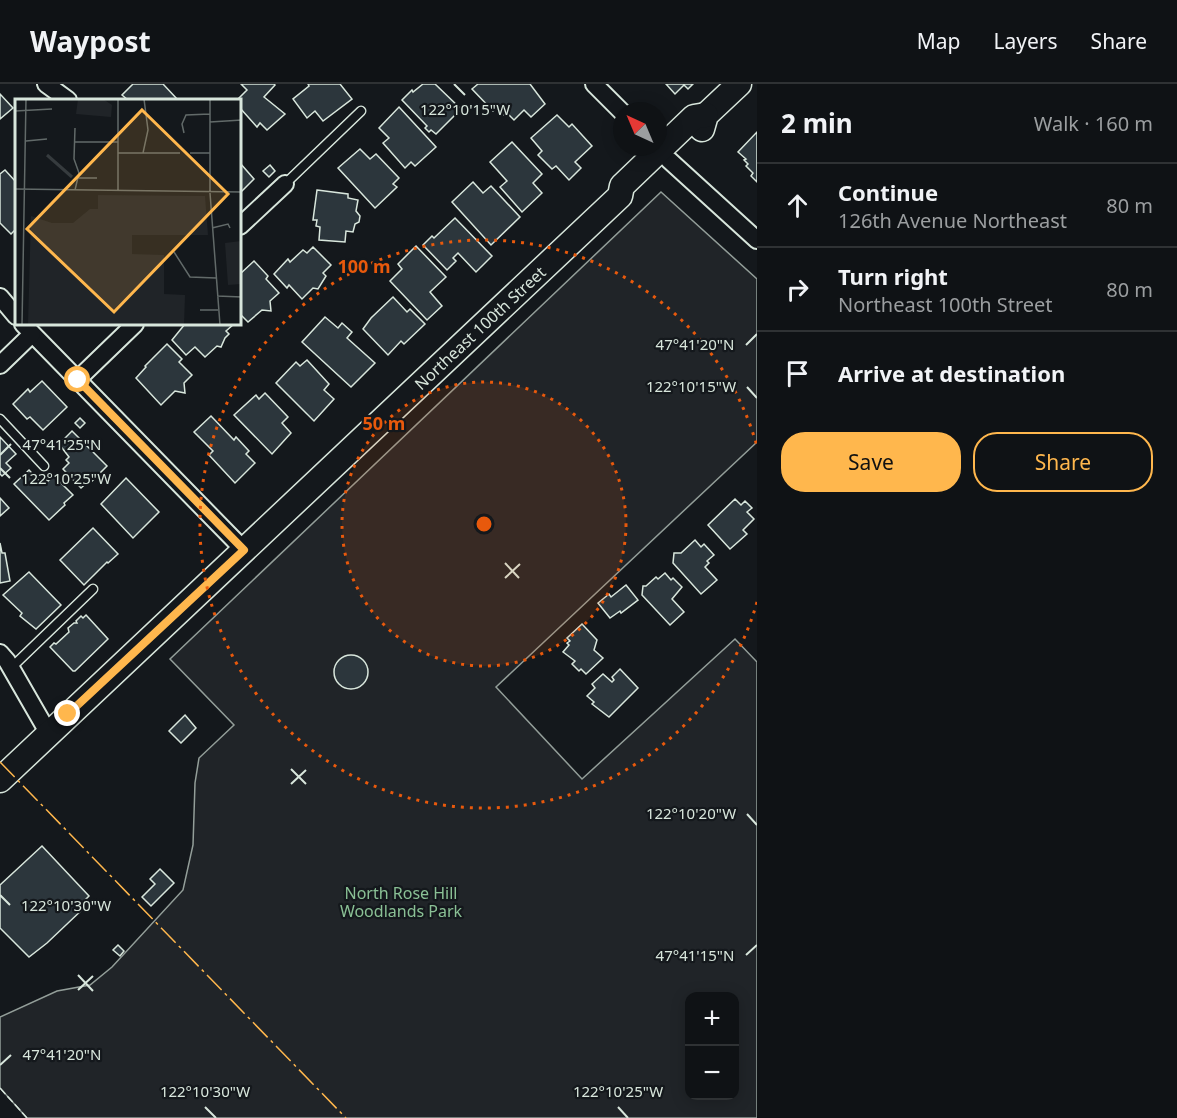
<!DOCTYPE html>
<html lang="en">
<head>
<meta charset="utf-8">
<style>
	body { margin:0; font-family:"Noto Sans",sans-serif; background:#181b1e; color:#f1f3f6 }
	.controls { position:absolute; right:18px; bottom:18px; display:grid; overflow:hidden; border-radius:12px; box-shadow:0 3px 15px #0003 }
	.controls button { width:54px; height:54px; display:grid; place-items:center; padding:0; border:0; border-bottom:2px solid #2f3234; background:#0f1215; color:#f1f3f6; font:30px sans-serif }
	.compass { position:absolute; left:613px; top:18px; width:54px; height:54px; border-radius:50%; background:#0f1215; box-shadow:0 3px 15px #0003; rotate:316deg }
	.stop { position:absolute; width:18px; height:18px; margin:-14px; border:4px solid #ffb74d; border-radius:50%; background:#fff }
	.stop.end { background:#ffb74d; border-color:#fff; box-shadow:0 2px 6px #0008 }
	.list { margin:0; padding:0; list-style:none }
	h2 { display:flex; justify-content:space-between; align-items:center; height:78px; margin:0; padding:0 24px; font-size:26px }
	h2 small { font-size:20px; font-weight:400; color:#9b9ea0 }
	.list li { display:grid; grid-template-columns:39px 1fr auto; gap:18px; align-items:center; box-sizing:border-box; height:84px; padding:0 24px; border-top:2px solid #2f3234 }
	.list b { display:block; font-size:22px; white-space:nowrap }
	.list p { margin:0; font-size:20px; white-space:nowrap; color:#9b9ea0 }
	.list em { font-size:20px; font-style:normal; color:#9b9ea0 }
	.actions { display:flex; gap:12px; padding:18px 24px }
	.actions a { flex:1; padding:14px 0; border:2px solid #ffb74d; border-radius:24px; text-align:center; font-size:21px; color:#ffb74d }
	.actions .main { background:#ffb74d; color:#111 }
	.icon { flex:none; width:33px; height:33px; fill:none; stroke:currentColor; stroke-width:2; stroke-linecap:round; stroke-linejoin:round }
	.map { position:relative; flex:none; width:757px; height:1034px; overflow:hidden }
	header { display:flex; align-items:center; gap:36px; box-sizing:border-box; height:84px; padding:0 30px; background:#0f1215; border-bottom:2px solid #2f3234 }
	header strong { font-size:28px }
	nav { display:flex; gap:33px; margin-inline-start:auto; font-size:21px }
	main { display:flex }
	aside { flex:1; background:#0f1215 }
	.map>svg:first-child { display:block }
	.green { fill:#202428; stroke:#939e99; stroke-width:1.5; fill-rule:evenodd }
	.building { fill:#2c363c; stroke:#d8e6dc; stroke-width:1.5 }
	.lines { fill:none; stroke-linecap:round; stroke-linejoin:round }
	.lane-casing { stroke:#d8e6dc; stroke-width:11 }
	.street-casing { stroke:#d8e6dc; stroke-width:20 }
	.secondary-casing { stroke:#d8e6dc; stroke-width:27 }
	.lane { stroke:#14181c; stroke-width:8 }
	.street { stroke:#14181c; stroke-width:16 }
	.secondary { stroke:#14181c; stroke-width:24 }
	.fence { stroke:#d8e6dc; stroke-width:1.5; stroke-dasharray:8 3; stroke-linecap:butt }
	.power { stroke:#ffb74d; stroke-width:1.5; stroke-dasharray:21 4.5 3 4.5; stroke-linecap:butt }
	.route { stroke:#ffb74d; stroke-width:8 }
	.ticks { fill:none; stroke:#d8e6dc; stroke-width:2 }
	.ring { fill:none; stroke:#e8590c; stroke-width:3; stroke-dasharray:3 6 }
	.labels { text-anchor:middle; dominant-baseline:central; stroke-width:4.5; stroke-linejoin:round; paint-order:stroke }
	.street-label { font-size:16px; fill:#d8e6dc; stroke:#14181c }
	.park-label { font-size:16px; fill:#8ac095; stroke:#14181c }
	.inset-river { fill:none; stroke:#363b3e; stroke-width:3 }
	.inset-road { fill:none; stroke:#626a69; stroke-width:1.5 }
	.view { fill:#ffb74d; fill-opacity:0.15; stroke:#ffb74d; stroke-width:3 }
	.inset-edge { fill:none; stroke:#d8e6dc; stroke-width:3 }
	.ticks-label { font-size:15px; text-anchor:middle; fill:#d8e6dc; stroke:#14181c; stroke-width:4.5; stroke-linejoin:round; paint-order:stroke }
	.centre { fill:#e8590c; stroke:#14181c; stroke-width:3 }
	.ring-label { font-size:18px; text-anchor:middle; font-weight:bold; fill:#e8590c; stroke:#14181c; stroke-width:4.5; stroke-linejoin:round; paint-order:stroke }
</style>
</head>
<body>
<header>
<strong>Waypost</strong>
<nav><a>Map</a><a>Layers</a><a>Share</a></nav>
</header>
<main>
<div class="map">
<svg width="757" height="1034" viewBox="0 0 757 1034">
	<rect width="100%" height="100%" fill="#14181c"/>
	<!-- green -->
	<path class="green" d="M 661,108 L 757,195 L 757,358 L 496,603 L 582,695 L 735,555 L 757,578 L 757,1034 L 27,1034 L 0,1004 L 0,933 L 57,907 L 90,901 L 112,883 L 183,806 L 193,761 L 195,699 L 199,674 L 234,641 L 170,575 ZM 734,912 L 734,1012 L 690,1012 L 690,912 Z"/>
	<!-- building -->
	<g class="building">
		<path d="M 133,0 L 163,0 L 178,16 L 128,16 L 122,11 Z"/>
		<path d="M 241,0 L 274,0 L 275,1 L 264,13 L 285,30 L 267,46 L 260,39 L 257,43 L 240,24 L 240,16 L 237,16 L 247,6 Z"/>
		<path d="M 308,0 L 340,0 L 352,15 L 323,37 L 315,27 L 307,34 L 293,15 L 309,2 Z"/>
		<path d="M 423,0 L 435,0 L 461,25 L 436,50 L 431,46 L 429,48 L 425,44 L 427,42 L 402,16 L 412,6 L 413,8 Z"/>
		<path d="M 478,0 L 530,0 L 545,20 L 531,33 L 524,26 L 514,36 L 506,28 L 504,31 L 497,23 L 493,27 L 472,5 Z"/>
		<path d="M 666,0 L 693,0 L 688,5 L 684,1 L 675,10 Z"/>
		<path d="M 0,10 L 13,24 L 0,35 Z"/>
		<path d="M 399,23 L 436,63 L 415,82 L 411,78 L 405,84 L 383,59 L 389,54 L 379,44 Z"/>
		<path d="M 557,31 L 569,43 L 572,40 L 592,62 L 575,78 L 581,84 L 569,96 L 556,82 L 552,85 L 538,71 L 542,67 L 531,54 Z"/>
		<path d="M 757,48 L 757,98 L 751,92 L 753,89 L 746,82 L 748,80 L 744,76 L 746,75 L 738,68 Z"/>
		<path d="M 512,58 L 542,90 L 533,99 L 542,109 L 522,128 L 500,103 L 507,97 L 490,78 Z"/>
		<path d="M 360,65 L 370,75 L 376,70 L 399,94 L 393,100 L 397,103 L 375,124 L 338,84 Z"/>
		<path d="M 240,79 L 254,95 L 240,109 Z"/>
		<path d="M 270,81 L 275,87 L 269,93 L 263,87 Z"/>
		<path d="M 5,86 L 16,98 L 16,145 L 11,150 L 0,139 L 0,90 Z"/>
		<path d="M 473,98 L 483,109 L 491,102 L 520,133 L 491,161 L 452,118 Z"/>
		<path d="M 317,106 L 348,110 L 348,114 L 358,116 L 356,127 L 360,132 L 359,138 L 355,140 L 353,148 L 346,147 L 345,158 L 319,156 L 320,143 L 316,142 L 317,136 L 313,136 Z"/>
		<path d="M 455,134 L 492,172 L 476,188 L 458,169 L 453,174 L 456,177 L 447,186 L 423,161 L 432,152 L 434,154 Z"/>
		<path d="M 416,162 L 446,193 L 430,208 L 442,222 L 427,236 L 390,197 L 402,185 L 398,180 Z"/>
		<path d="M 313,163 L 331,181 L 323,189 L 326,192 L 318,205 L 313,204 L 302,215 L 289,201 L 287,204 L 274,190 L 288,175 L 290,178 L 303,166 L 307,169 Z"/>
		<path d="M 254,177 L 268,192 L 266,195 L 279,209 L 270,217 L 271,227 L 262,226 L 248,238 L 240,230 L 240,190 Z"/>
		<path d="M 393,213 L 407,228 L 410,225 L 425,240 L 404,260 L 401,257 L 388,271 L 363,245 L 371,234 Z"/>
		<path d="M 325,233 L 338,244 L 342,239 L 352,248 L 347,254 L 375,279 L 351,303 L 302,258 Z"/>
		<path d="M 185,240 L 234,240 L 226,247 L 229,250 L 225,254 L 221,263 L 217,262 L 205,273 L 195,263 L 186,271 L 172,256 Z"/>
		<path d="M 167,260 L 182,275 L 179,278 L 192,291 L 184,299 L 185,309 L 175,307 L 161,321 L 136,294 L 146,283 L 145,282 Z"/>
		<path d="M 307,276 L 329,300 L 324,306 L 334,315 L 314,337 L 276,299 L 296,278 L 300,282 Z"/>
		<path d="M 42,297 L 67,323 L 43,346 L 30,333 L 27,335 L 13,320 L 28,305 L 30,308 Z"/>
		<path d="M 265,309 L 288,333 L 282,339 L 291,349 L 272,370 L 234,331 L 256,311 L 259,315 Z"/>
		<path d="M 211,332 L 234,356 L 236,353 L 249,367 L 246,370 L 255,379 L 235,399 L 209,371 L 213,367 L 194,348 Z"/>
		<path d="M 80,334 L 85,339 L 80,344 L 75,339 Z"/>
		<path d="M 72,347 L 107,382 L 92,397 L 90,396 L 81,404 L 63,385 L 69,379 L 66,376 L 69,373 L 59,360 Z"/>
		<path d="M 0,353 L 16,370 L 6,379 L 11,384 L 2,392 L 0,390 Z"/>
		<path d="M 29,386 L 41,399 L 45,395 L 48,397 L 54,392 L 73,411 L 64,419 L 65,421 L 49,436 L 14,400 Z"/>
		<path d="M 126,394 L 159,428 L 133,454 L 101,420 Z"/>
		<path d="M 0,414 L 9,424 L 0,432 Z"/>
		<path d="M 735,415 L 741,421 L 745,417 L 752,424 L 747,428 L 754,435 L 743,446 L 747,450 L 730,465 L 708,441 Z"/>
		<path d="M 93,444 L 118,470 L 108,479 L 107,478 L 84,501 L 60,476 Z"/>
		<path d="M 695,456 L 701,463 L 704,460 L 714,471 L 707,477 L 709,479 L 705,483 L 717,496 L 701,510 L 673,479 L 674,469 L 681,469 Z"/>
		<path d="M 0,459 L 2,469 L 5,469 L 10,497 L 0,499 Z"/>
		<path d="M 29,488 L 61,521 L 36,545 L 20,532 L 22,529 L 3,511 Z"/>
		<path d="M 665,489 L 671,496 L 673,494 L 682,503 L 672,515 L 684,528 L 670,541 L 642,511 L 643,502 L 646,502 L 656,493 L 658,495 Z"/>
		<path d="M 626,501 L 638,516 L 621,529 L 620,527 L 610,534 L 598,519 L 609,510 L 611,513 Z"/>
		<path d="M 86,531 L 108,555 L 75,587 L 73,587 L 50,563 L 54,559 L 56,560 L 69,548 L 68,544 L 74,539 L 77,539 L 76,537 L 81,532 L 83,534 Z"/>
		<path d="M 582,540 L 597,556 L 594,566 L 603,574 L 586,590 L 581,585 L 579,587 L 572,580 L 575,577 L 563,568 L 569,561 L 567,559 L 570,557 L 567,554 Z"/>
		<circle cx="351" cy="588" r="17"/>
		<path d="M 620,585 L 638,604 L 609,633 L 592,620 L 594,618 L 587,612 L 595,604 L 592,600 L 603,590 L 612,598 L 614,596 L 612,593 Z"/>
		<path d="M 185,631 L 196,644 L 181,659 L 169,647 Z"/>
		<path d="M 42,762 L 89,812 L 82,819 L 85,823 L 47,859 L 29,873 L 0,844 L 0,801 Z"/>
		<path d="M 160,785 L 174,799 L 151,822 L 142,813 L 155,800 L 150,795 Z"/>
		<path d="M 118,861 L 124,867 L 120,872 L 113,866 Z"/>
	</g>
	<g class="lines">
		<!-- lane casing -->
		<g class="lane-casing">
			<g id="lane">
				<path d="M 285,100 L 361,27"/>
				<path d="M 0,335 L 44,382"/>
				<path d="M 11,584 L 93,505"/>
			</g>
		</g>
		<!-- street casing -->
		<g class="street-casing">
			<g id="street">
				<path d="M 46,0 L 68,16"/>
				<path d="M 594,0 L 622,28"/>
				<path d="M 669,76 L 757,156"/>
				<path d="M 240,142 L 285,100"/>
				<path d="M 0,213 L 16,232"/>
				<path d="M 23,240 L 244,466"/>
				<path d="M 0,281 L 32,250"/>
				<path d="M 78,295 L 135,240"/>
				<path d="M 0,569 L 7,577 L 49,650"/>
			</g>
		</g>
		<!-- secondary casing -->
		<g class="secondary-casing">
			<g id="secondary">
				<path d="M 702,45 L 706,31 L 739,0"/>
				<path d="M 0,696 L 620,112 L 622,102 L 694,33 L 706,31"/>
			</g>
		</g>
		<!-- lane -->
		<use href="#lane" class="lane"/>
		<!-- street -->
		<use href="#street" class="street"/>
		<!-- secondary -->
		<use href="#secondary" class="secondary"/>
		<!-- fence -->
		<path class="fence" d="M 0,1004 L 27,1034"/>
		<!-- power -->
		<path class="power" d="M 0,678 L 346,1034"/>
	</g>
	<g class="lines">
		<!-- route -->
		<path class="route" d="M 68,630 L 244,466 L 78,296"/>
	</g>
	<!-- ticks -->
	<path class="ticks" d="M 454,0 L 465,11M 746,261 L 757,250M 747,303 L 757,314M 0,371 L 11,360M 0,384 L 10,394M 505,479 L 519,494M 505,494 L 520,480M 291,685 L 306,700M 291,700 L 306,686M 747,730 L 757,741M 0,811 L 10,821M 746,871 L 757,861M 78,891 L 93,907M 78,906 L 93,892M 0,981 L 11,971M 205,1023 L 216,1034M 618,1023 L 628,1034"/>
	<!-- distance rings -->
	<circle cx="484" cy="440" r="142" fill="#e8590c" fill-opacity=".12"/>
	<g class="ring">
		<circle cx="484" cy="440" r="142"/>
		<path d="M757 518A284 284 0 1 1 757 362"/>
	</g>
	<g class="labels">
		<!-- street labels -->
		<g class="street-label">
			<text transform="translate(480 244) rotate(-43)">Northeast 100th Street</text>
		</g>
		<!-- park labels -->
		<g class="park-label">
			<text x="401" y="809">North Rose Hill<tspan x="401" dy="18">Woodlands Park</tspan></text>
		</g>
	</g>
	<!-- overview -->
	<g transform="translate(15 15)">
		<rect width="226" height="226" fill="#14181c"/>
		<path d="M 63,0 L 88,0 L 97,6 L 96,18 L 61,15 ZM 83,96 L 190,97 L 193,136 L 117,136 L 117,155 L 149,156 L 149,195 L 170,196 L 169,226 L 13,226 L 16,117 L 37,124 L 58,124 L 75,110 L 83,110 ZM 226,142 L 226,185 L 213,186 L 210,144 Z" fill="#202428"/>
		<path class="inset-river" d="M 32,56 L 57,78"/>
		<path class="inset-road" d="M 0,12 L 37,10M 195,23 L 227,21M 60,29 L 59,60 L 64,74 L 60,91M 169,34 L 167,25 L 171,16 L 195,15M 11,42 L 32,40M 60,43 L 103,43M 103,54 L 165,54M 128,54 L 133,31 L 129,0M 175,54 L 195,54M 63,79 L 82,79M 0,90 L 227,93M 103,92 L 103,0M 195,92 L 195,0M 195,94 L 205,226M 197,129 L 213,125 L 215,129M 159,153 L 175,178 L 201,179M 202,197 L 227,198M 185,211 L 203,211M 7,226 L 11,0"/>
		<path class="view" d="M 127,11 L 213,95 L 99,213 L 12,130 Z"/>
		<rect width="226" height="226" class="inset-edge"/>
	</g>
	<g class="ticks-label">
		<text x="465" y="31">122°10'15"W</text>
		<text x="695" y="266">47°41'20"N</text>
		<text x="691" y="308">122°10'15"W</text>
		<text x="62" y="366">47°41'25"N</text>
		<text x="66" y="400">122°10'25"W</text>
		<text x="691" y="735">122°10'20"W</text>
		<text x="66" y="827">122°10'30"W</text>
		<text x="695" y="877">47°41'15"N</text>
		<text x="62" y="976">47°41'20"N</text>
		<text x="205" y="1013">122°10'30"W</text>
		<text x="618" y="1013">122°10'25"W</text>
	</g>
	<circle cx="484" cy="440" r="9" class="centre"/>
	<g class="ring-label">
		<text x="364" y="189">100 m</text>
		<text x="384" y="346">50 m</text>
	</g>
</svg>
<div class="controls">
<button>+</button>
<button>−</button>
</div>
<svg class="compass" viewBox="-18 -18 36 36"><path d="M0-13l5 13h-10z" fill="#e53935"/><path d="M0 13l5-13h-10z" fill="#9b9ea0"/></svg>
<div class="stop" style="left:78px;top:296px"></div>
<div class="stop end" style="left:68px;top:630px"></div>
</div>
<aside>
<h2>2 min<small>Walk · 160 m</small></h2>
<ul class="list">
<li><svg class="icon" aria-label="ahead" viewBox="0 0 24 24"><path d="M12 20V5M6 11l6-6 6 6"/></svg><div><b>Continue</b><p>126th Avenue Northeast</p></div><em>80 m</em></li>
<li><svg class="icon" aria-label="right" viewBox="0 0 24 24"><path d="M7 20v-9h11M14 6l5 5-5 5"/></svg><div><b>Turn right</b><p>Northeast 100th Street</p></div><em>80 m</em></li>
<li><svg class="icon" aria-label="arrive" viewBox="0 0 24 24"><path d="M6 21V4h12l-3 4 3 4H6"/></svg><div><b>Arrive at destination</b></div></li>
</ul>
<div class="actions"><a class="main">Save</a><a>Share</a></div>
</aside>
</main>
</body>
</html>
